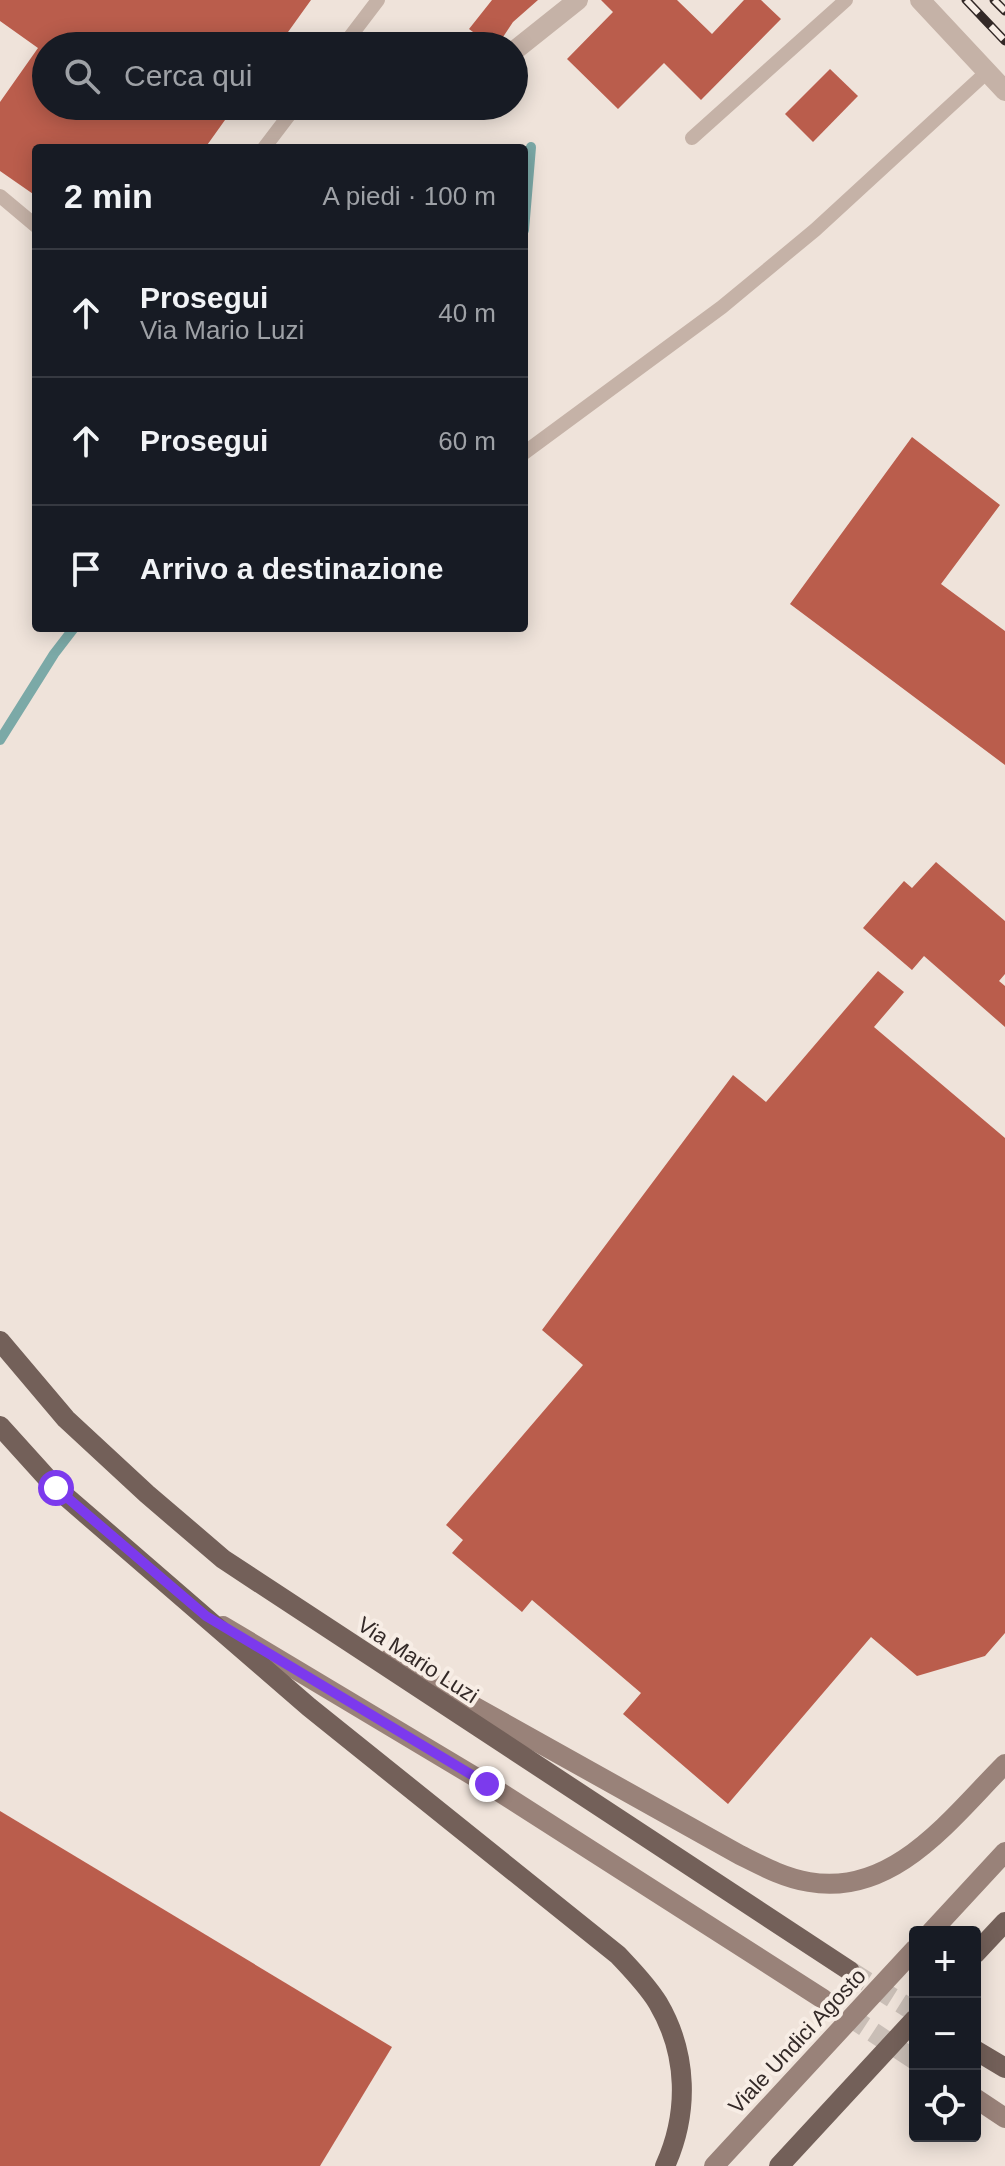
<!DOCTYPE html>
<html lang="it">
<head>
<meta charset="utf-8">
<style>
	body { margin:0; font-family:Helvetica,sans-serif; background:#242831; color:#f1f3f6 }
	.controls { position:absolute; right:24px; bottom:24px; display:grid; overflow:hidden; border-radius:8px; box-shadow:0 4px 20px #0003 }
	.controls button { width:72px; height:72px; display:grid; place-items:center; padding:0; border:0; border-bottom:2px solid #363941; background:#171b24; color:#f1f3f6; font:40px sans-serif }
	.stop { position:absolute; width:24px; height:24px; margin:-18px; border:6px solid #7c3aed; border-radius:50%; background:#fff }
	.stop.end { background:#7c3aed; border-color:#fff; box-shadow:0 2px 8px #0008 }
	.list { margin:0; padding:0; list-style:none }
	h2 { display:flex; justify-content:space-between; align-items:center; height:104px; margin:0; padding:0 32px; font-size:34px }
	h2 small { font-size:26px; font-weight:400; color:#9ea1a6 }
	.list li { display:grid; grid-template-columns:52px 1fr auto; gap:24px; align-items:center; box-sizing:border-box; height:128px; padding:0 32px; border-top:2px solid #363941 }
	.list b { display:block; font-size:30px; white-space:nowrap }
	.list p { margin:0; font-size:26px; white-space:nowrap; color:#9ea1a6 }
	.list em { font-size:26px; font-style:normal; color:#9ea1a6 }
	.icon { flex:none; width:44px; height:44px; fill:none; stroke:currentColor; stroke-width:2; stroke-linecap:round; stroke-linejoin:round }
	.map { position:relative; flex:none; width:1005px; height:2166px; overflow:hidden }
	.search { position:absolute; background:#171b24; box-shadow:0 4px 20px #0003; left:32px; top:32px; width:496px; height:88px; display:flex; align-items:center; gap:20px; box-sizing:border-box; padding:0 28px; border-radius:44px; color:#9ea1a6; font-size:30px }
	.panel { position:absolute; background:#171b24; box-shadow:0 4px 20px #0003; left:32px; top:144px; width:496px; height:488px; border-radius:8px }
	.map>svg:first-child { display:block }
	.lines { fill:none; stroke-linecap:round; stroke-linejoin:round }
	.stream { stroke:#7ba9a7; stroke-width:10 }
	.building { fill:#ba5d4c }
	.secondary-tunnel { stroke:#c9beb6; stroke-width:20; stroke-dasharray:20 10; stroke-linecap:butt }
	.primary-tunnel { stroke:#c9beb6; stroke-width:20; stroke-dasharray:20 10; stroke-linecap:butt }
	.service { stroke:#c5b2a7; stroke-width:14 }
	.minor { stroke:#c5b2a7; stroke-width:20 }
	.secondary { stroke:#998279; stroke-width:20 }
	.primary { stroke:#736059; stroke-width:20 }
	.rail-casing { stroke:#332927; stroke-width:9 }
	.rail { stroke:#f7ede5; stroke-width:6; stroke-dasharray:18; stroke-linecap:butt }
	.route { stroke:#7c3aed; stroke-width:10 }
	.labels { text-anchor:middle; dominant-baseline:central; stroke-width:8; stroke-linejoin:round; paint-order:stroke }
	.street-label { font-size:22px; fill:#332927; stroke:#f7ede5 }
</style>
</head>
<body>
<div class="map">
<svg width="1005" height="2166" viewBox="0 0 1005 2166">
	<rect width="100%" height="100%" fill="#efe3da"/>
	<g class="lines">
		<!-- stream -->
		<g class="stream">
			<path d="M 524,230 L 531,147"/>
			<path d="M 0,740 L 54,654 L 74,628"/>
		</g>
	</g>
	<!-- building -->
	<g class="building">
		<path d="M 0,0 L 311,0 L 278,46 L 46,46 L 46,106 L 235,106 L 205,148 L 36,148 L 36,196 L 0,171 L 0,102 L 38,48 L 0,21 Z"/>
		<path d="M 492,0 L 538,0 L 513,22 L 497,46 L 492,46 L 469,29 Z"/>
		<path d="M 601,0 L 677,0 L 712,34 L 744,0 L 761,0 L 781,19 L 701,100 L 664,63 L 618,109 L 567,59 L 613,12 Z"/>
		<path d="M 830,69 L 858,96 L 813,142 L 785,114 Z"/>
		<path d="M 912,437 L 1000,505 L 941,584 L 1005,631 L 1005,765 L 790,604 Z"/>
		<path d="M 936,862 L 1005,921 L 1005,974 L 999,981 L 1005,986 L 1005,1027 L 924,956 L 912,970 L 863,928 L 904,881 L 912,888 Z"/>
		<path d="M 878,971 L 904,992 L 874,1027 L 1005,1138 L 1005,1633 L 985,1656 L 917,1676 L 871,1637 L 728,1804 L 623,1714 L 641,1693 L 532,1600 L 522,1612 L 452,1553 L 463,1540 L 446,1525 L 583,1365 L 542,1330 L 733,1075 L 766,1102 Z"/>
		<path d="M 0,1811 L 392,2047 L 320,2166 L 0,2166 Z"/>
	</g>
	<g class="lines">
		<!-- secondary-tunnel -->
		<path class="secondary-tunnel" d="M 823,1999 L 915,2060"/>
		<!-- primary-tunnel -->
		<path class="primary-tunnel" d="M 850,1971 L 915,2012"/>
		<!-- service -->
		<g class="service">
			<path d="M 343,46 L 378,0"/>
			<path d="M 692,138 L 846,0"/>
			<path d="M 264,148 L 296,106"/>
			<path d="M 0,196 L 36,226"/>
			<path d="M 524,453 L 722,307 L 815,230 L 987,72"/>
		</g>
		<!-- minor -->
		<g class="minor">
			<path d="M 920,0 L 1005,91"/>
			<path d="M 514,51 L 578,0"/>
		</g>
		<!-- secondary -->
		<g class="secondary">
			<path d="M 223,1626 L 487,1784 L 823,1999"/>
			<path d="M 389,1659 L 740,1855 C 762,1866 784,1878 809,1882 C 894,1897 951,1818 1005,1764"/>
			<path d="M 931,1932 L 1005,1852"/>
			<path d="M 975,2098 L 1005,2118"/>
			<path d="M 714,2166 L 915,1949"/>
		</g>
		<!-- primary -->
		<g class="primary">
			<path d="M 0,1341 L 66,1419 L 147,1494 L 223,1559 L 850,1971"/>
			<path d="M 0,1426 L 56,1488 L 309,1707 L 618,1955 C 632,1970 647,1985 658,2003 C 688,2054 689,2113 665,2166"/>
			<path d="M 975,1954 L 1005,1922"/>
			<path d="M 975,2050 L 1005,2068"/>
			<path d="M 779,2166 L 915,2019"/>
		</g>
		<!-- rail casing -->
		<g class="rail-casing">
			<g id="rail">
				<path d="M 966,0 L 1005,41"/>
				<path d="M 994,0 L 1005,11"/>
			</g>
		</g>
		<!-- rail -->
		<use href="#rail" class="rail"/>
	</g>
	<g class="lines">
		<!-- route -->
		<path class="route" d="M 56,1488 L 206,1616 L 487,1784"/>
	</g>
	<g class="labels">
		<!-- street labels -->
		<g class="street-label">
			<text transform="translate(418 1660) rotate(33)">Via Mario Luzi</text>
			<text transform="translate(797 2041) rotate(-47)">Viale Undici Agosto</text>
		</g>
	</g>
</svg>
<div class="controls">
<button>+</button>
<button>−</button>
<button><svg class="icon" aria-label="locate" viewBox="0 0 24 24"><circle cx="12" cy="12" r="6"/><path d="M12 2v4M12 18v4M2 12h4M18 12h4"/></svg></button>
</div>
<div class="stop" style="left:56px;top:1488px"></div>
<div class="stop end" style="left:487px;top:1784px"></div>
<div class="search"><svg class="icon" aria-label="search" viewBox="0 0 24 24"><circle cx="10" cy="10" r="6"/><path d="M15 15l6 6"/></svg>Cerca qui</div>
<section class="panel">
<h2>2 min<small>A piedi · 100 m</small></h2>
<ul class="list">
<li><svg class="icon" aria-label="ahead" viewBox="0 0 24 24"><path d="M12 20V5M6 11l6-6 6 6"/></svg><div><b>Prosegui</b><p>Via Mario Luzi</p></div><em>40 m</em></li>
<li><svg class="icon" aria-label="ahead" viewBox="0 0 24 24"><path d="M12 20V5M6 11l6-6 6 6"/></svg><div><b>Prosegui</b></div><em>60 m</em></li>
<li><svg class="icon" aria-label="arrive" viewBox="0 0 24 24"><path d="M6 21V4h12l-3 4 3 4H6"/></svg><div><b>Arrivo a destinazione</b></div></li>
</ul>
</section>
</div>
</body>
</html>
